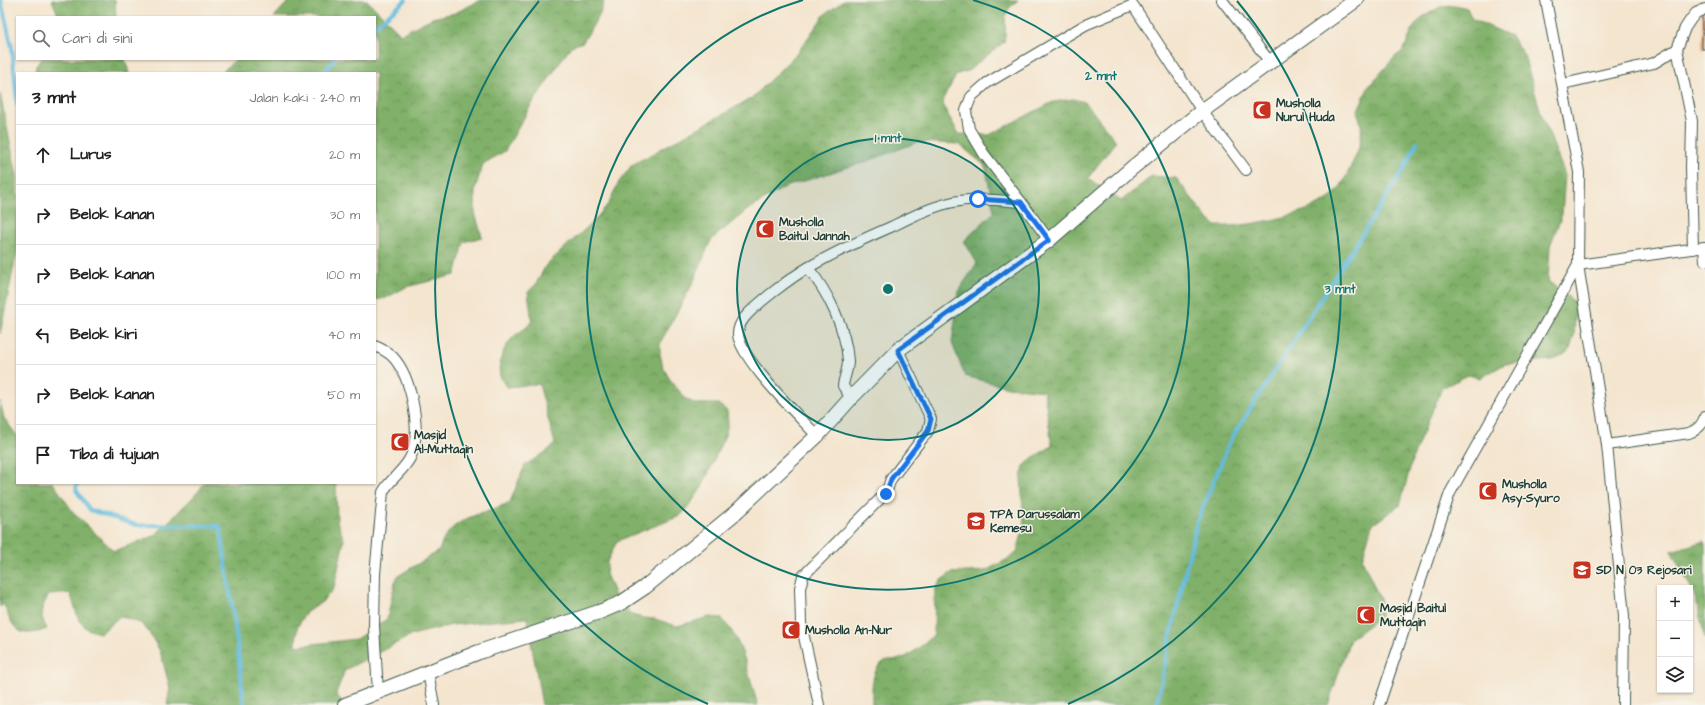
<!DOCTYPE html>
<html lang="id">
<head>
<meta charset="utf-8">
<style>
	body { margin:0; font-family:"Architects Daughter",sans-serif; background:#f2f2f2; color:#222 }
	.controls { position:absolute; right:12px; bottom:12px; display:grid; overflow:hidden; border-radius:0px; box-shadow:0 1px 3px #0004 }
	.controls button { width:36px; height:36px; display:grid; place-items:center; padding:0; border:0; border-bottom:1px solid #e0e0e0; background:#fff; color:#222; font:20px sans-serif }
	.stop { position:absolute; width:12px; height:12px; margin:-9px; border:3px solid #1a73e8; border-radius:50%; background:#fff }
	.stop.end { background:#1a73e8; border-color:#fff; box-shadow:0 1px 4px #0008 }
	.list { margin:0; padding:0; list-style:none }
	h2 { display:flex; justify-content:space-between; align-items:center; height:52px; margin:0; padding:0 16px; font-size:17px }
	h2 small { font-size:13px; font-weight:400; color:#767676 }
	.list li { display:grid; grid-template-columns:26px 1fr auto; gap:12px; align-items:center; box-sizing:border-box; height:60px; padding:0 16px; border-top:1px solid #e0e0e0 }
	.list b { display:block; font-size:15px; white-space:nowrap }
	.list em { font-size:13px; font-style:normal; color:#767676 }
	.icon { flex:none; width:22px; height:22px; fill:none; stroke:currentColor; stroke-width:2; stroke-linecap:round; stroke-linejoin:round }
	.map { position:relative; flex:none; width:1705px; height:705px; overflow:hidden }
	.search { position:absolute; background:#fff; box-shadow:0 1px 3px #0004; left:16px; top:16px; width:360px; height:44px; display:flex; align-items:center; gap:10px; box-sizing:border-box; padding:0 14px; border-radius:0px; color:#767676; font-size:15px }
	.panel { position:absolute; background:#fff; box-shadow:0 1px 3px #0004; left:16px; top:72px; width:360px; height:412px; border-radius:0px }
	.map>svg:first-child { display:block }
	.forest { fill:url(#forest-crowns); stroke:#50764e }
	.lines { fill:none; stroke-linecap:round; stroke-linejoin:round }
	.stream { stroke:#62bbdf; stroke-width:4 }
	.building { fill:#eea37c }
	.street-casing { stroke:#3f564b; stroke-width:12 }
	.secondary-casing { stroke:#3f564b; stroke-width:16 }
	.street { stroke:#fff; stroke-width:10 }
	.secondary { stroke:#fff; stroke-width:14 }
	.route { stroke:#1a73e8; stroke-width:5 }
	.ring { fill:none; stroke:#0f766e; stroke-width:2 }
	.labels { text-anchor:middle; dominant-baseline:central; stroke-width:3; stroke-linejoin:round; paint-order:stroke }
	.poi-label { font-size:12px; font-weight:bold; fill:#1f3d34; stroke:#f7f3e8; text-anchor:start }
	.centre { fill:#0f766e; stroke:#f7f3e8; stroke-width:2 }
	.ring-label { font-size:12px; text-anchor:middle; font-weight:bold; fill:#0f766e; stroke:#f7f3e8; stroke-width:3; stroke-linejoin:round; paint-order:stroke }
</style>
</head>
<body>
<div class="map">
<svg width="1705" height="705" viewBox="0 0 1705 705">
	<defs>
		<pattern id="forest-crowns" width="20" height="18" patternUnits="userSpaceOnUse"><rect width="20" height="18" fill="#80b069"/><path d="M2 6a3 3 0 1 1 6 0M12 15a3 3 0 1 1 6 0" fill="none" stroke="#689057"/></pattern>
	</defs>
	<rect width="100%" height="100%" fill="#f7f3e8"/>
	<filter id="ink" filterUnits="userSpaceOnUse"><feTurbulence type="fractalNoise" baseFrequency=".025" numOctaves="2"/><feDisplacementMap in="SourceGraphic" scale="8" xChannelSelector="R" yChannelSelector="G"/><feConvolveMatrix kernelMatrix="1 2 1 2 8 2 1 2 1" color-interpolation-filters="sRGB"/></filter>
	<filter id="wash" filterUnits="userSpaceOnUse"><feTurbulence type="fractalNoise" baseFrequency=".012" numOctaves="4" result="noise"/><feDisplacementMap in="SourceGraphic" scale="16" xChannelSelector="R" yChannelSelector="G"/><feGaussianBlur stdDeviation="0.9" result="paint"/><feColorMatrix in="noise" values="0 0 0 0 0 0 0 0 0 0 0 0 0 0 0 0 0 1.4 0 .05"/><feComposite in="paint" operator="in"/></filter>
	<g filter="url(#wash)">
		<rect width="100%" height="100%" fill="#f4e5cf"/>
		<!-- forest -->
		<g class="forest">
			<path d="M 52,0 L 115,0 L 116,17 L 59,17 Z"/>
			<path d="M 290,0 L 367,0 L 401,34 L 432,18 L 455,13 L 481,0 L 604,0 L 600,14 L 583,42 L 571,46 L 530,107 L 505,151 L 483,164 L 475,189 L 475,213 L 482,237 L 464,242 L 455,275 L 406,287 L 386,298 L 375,300 L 375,73 L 221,73 L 236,59 L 375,59 L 375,17 L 274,17 Z"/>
			<path d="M 845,0 L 1018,0 C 999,14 1008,22 1004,42 L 968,71 L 957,74 L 944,97 L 943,106 L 959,134 L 989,135 L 1053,102 L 1073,99 L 1085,102 L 1116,141 L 1088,178 L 1121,201 L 1152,176 L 1176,178 L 1206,217 L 1216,226 C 1244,228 1308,215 1330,198 C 1342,189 1347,174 1353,162 C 1361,145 1365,129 1357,112 L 1369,86 L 1395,57 L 1404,50 L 1413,28 L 1421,18 L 1442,6 L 1455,5 L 1467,8 L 1472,19 L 1511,36 L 1524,55 L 1541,113 L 1565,175 L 1562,214 L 1550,246 L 1548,281 L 1576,303 L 1574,336 L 1570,349 L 1565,354 L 1552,360 L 1505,364 L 1480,378 L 1468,375 L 1442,388 L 1413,457 L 1400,505 L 1372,525 L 1362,559 L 1383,606 L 1380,617 L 1350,639 L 1328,705 L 872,705 C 872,692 870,673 882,663 C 888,658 897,661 903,658 C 910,656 927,640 934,635 L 935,590 L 941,580 L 951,573 L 985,571 L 1008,559 L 1017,552 L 1024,527 L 1021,477 L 1024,466 L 1032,458 L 1052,446 L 1044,391 L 1008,387 L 965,376 L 952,343 L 959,290 L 977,263 L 964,241 L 994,212 L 986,169 L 983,164 L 959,144 L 918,142 L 868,161 L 785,187 L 746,211 L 711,240 L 693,283 L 660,343 L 660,354 L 663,367 L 669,378 L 685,398 L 695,404 L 718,404 L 727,411 L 728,424 L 725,435 L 702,487 L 689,506 L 680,516 L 617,541 L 607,562 L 606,574 L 615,596 L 632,615 L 643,618 L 655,619 L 677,626 L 709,617 L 721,618 C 744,640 748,676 758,705 L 542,705 L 527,618 L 452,625 L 412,635 L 345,670 L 336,693 L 343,705 L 167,705 L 170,688 L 160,651 L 148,631 L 140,623 L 120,616 L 101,633 C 75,629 78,613 70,593 L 49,595 C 40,610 39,613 47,629 C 19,639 13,630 4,604 L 0,607 L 0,401 L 4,418 L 17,436 L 17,483 L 53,483 L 74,513 L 114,551 L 154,536 L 198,492 L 204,483 L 336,483 L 337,521 L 344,540 L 334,588 L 322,602 L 305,613 L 297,628 L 296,646 L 356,639 L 387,619 L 395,582 L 398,576 L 439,551 C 449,515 482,516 510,502 L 525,465 L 546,452 L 555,444 L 539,384 L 507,387 C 505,384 501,380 500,376 C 497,361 505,343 517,334 C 523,330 527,327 532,322 L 528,292 L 536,284 L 546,265 L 594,221 L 609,203 L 619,182 L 632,165 L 752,98 L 798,52 L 824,15 Z"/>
			<path d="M 41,59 L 125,59 L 129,73 L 35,73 L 36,66 Z"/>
			<path d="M 0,94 L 17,175 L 17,251 L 0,334 Z"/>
			<path d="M 1705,541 L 1705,638 L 1694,593 L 1671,551 Z"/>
		</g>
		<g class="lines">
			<!-- stream -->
			<g class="stream">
				<path d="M 1,0 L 12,48 L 17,104"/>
				<path d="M 375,26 L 406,0"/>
				<path d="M 323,73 L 335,59"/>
				<path d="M 77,483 L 76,490 L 90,510 L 136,525 L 220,526 L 236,633 L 244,705"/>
				<path d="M 1157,705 L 1168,647 L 1197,522 L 1231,439 L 1404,169 L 1417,142"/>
			</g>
		</g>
		<g id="blocks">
			<!-- building -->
			<g class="building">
				<rect x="1702" y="13" width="3" height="17"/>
				<rect x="1702" y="32" width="3" height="17"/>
			</g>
		</g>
	</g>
	<g filter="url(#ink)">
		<use href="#blocks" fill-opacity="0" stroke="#3f564b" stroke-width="1"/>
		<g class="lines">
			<!-- street casing -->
			<g class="street-casing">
				<g id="street">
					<path d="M 1222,0 L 1270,62"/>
					<path d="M 1546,0 L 1579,172 L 1578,265 L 1607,445 L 1624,616 L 1623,705"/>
					<path d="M 1677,49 L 1692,121 L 1691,168 L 1693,249"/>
					<path d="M 1563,84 L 1654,63 L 1677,49 L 1685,28 L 1691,19 L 1696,13 L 1705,9"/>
					<path d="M 1021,202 L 984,154 L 969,129 L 966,111 L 971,97 L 987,83 L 1085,25 L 1133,5 L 1202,111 L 1246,170"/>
					<path d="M 1704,247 L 1705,261"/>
					<path d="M 808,268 C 828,292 846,329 848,361 C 848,370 844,377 843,386 L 851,398"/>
					<path d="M 375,346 C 382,349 388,352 393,357 C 412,378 422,431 411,456 C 405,470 390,479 383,492 L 375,574 L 374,626 L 378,692"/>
					<path d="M 817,436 C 800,417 739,358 738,334 C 738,329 741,322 745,317 C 757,303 792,277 809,267 C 836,252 865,238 893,226 C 911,217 929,208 949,203 C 972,197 997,200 1021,202 L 1049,240"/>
					<path d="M 1607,445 L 1689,433 C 1697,430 1703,425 1705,416"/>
					<path d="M 428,672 L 434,705"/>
					<path d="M 819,705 L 801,623 L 800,588 L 803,576 L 886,493 L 891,479 L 928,431 L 931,419 L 898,350"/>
					<path d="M 1379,705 L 1450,493 L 1578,265 L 1705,247"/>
				</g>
			</g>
			<!-- secondary casing -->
			<g class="secondary-casing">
				<path id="secondary" d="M 345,705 L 479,652 L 602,611 L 621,603 L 645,587 L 735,513 L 817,436 L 851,398 L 898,350 L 1049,240 L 1132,168 L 1202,111 L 1356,0"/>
			</g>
			<!-- street -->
			<use href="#street" class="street"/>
			<!-- secondary -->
			<use href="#secondary" class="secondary"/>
		</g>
	</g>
	<g class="lines" filter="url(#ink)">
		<!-- route -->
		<path class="route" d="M 886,494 L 891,479 L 928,431 L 931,419 L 898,350 L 1049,240 L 1021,202 L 978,199"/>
	</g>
	<!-- distance rings -->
	<circle cx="888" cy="289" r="151" fill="#0f766e" fill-opacity=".12"/>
	<g class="ring">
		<circle cx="888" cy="289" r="151"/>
		<path d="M973 0A301 301 0 1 1 803 0"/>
		<path d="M708 704A452 452 0 0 1 539 1M1237 1A452 452 0 0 1 1068 704"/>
	</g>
	<!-- icons -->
	<defs>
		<g id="mosque-square" transform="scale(1)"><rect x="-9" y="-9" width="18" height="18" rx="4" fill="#c8321e" stroke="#f7f3e8"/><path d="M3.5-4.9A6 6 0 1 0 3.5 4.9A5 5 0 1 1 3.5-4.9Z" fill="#fff"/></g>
		<g id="school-square" transform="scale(1)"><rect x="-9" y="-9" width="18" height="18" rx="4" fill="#c8321e" stroke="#f7f3e8"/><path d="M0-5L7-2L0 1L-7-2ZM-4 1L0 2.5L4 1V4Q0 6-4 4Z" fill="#fff"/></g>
	</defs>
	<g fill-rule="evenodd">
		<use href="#mosque-square" x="1262" y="110"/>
		<use href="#mosque-square" x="765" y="229"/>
		<use href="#mosque-square" x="400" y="442"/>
		<use href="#mosque-square" x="1488" y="491"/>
		<use href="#school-square" x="976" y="521"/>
		<use href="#school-square" x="1582" y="570"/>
		<use href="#mosque-square" x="1366" y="615"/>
		<use href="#mosque-square" x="791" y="630"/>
	</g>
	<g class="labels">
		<!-- poi labels -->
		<g class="poi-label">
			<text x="1276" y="103">Musholla<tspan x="1276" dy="14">Nurul Huda</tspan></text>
			<text x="779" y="222">Musholla<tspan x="779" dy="14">Baitul Jannah</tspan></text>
			<text x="414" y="435">Masjid<tspan x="414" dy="14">Al-Muttaqin</tspan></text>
			<text x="1502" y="484">Musholla<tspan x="1502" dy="14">Asy-Syuro</tspan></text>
			<text x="990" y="514">TPA Darussalam<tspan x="990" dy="14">Kemesu</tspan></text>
			<text x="1596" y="570">SD N 03 Rejosari</text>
			<text x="1380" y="608">Masjid Baitul<tspan x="1380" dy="14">Muttaqin</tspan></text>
			<text x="805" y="630">Musholla An-Nur</text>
		</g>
	</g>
	<circle cx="888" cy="289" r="6" class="centre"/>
	<g class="ring-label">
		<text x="1101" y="80">2 mnt</text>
		<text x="888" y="142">1 mnt</text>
		<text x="1340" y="293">3 mnt</text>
	</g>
</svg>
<div class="controls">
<button>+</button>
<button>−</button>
<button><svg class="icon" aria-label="layers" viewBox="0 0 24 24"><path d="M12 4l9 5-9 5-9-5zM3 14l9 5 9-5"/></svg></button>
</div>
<div class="stop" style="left:978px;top:199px"></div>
<div class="stop end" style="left:886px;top:494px"></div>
<div class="search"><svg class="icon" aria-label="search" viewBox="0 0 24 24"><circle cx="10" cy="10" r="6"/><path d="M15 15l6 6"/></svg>Cari di sini</div>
<section class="panel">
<h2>3 mnt<small>Jalan kaki · 240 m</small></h2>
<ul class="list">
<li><svg class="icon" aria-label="ahead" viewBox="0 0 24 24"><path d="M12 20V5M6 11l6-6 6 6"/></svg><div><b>Lurus</b></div><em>20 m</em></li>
<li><svg class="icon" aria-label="right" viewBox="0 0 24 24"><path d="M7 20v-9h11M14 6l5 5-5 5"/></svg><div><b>Belok kanan</b></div><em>30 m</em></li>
<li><svg class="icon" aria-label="right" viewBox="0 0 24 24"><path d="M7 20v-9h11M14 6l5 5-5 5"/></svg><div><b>Belok kanan</b></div><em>100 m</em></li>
<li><svg class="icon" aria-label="left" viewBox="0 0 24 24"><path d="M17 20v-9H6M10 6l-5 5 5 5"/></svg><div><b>Belok kiri</b></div><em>40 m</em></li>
<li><svg class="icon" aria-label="right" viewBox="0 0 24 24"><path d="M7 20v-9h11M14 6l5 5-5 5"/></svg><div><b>Belok kanan</b></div><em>50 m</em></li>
<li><svg class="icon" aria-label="arrive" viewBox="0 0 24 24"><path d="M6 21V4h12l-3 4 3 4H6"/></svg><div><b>Tiba di tujuan</b></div></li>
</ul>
</section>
</div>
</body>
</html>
